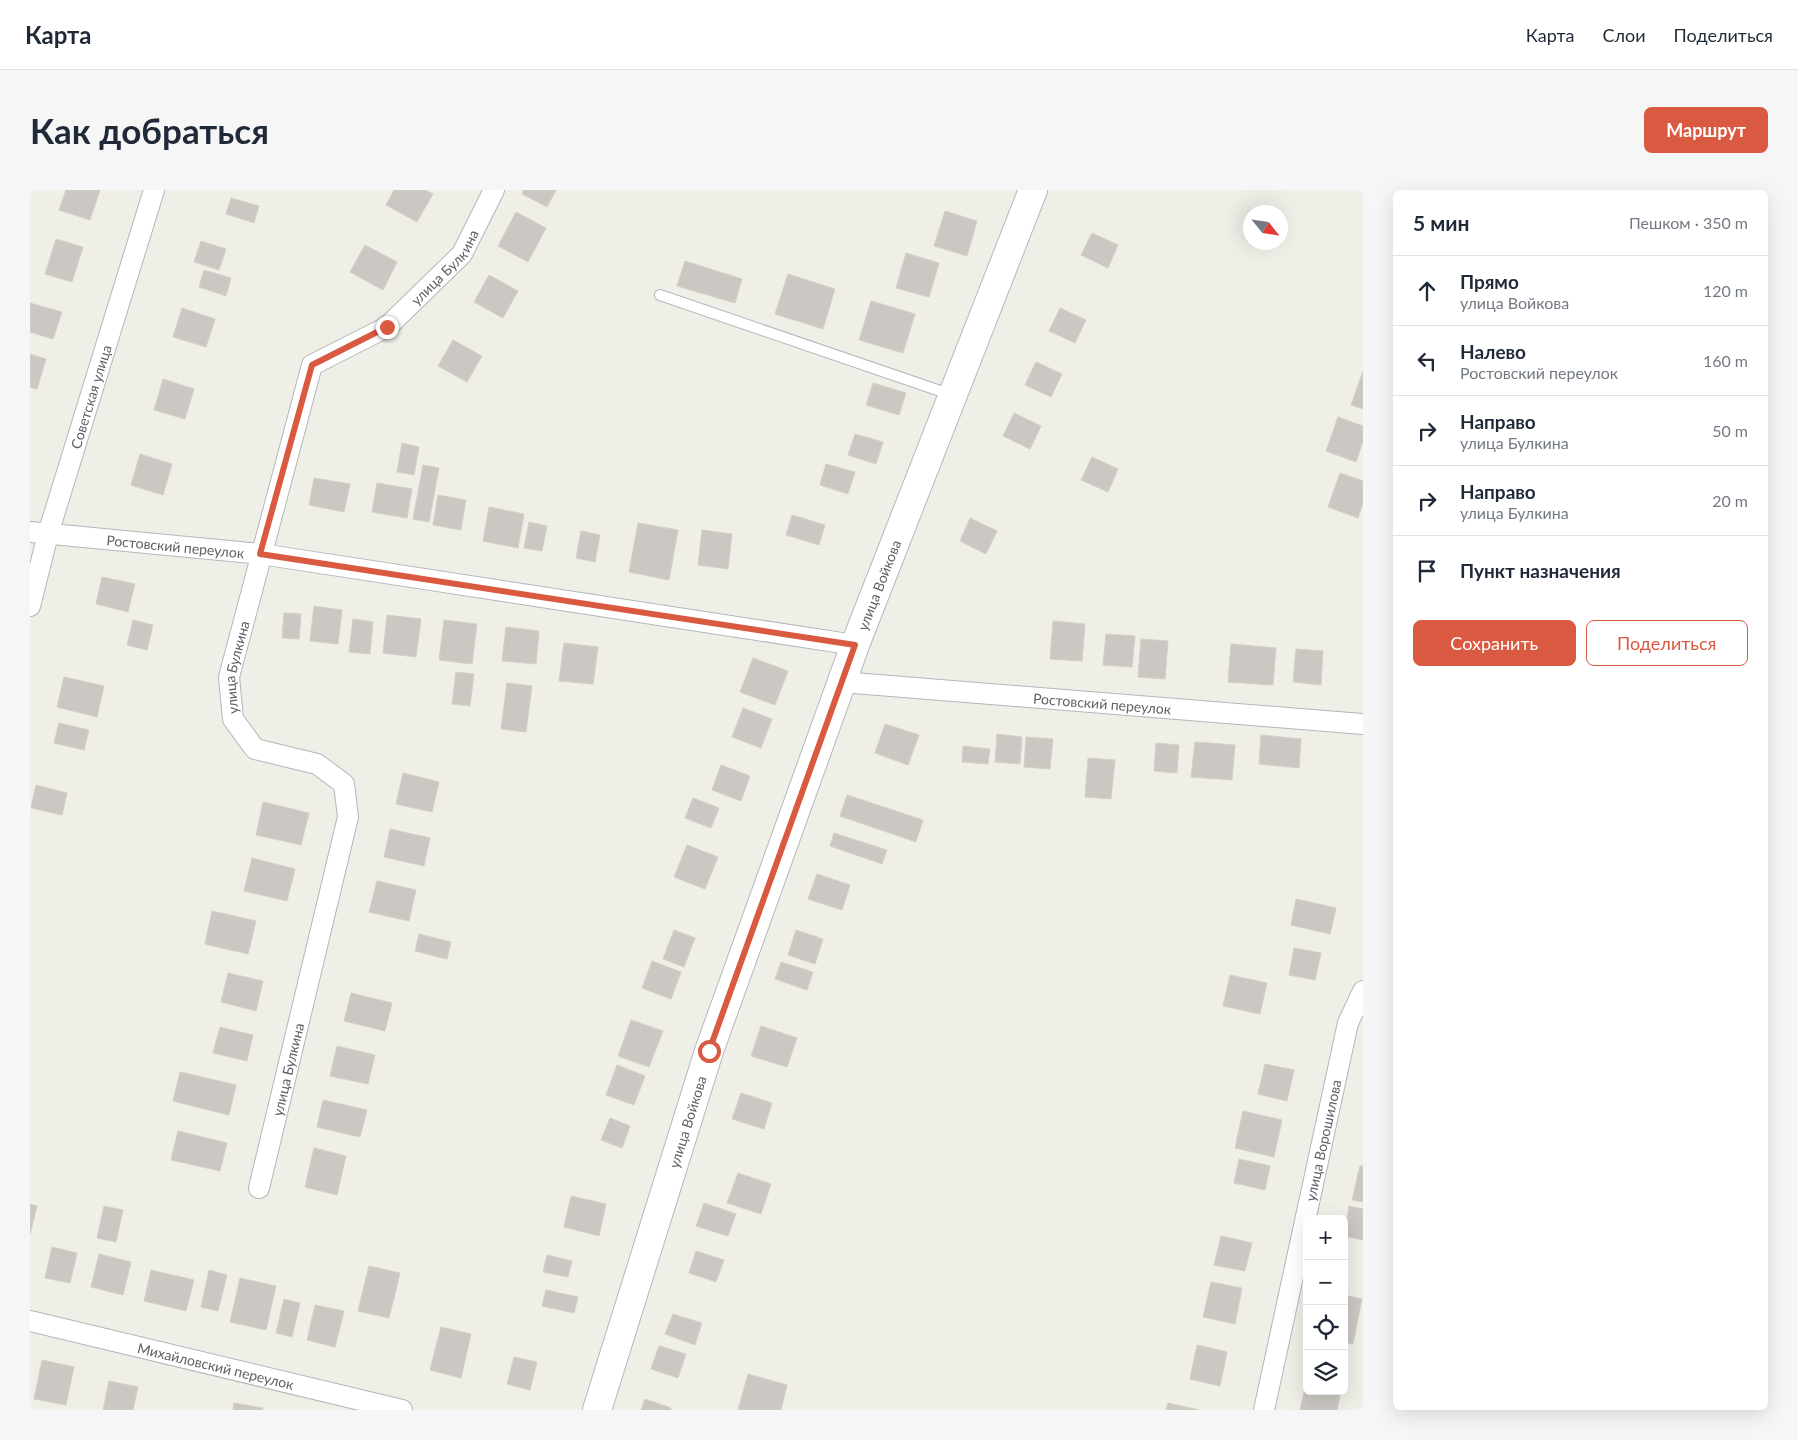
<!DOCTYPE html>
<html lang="ru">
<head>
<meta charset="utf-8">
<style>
	body { margin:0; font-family:Lato,sans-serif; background:#f6f6f7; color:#1f2937 }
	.controls { position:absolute; right:15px; bottom:15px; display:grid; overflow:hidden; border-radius:8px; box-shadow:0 5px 20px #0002 }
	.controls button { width:45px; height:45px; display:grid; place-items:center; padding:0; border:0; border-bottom:1px solid #e0e1e3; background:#fff; color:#1f2937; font:25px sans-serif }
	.compass { position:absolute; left:1213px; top:15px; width:45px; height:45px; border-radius:50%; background:#fff; box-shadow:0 5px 20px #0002; rotate:120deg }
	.stop { position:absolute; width:15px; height:15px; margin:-11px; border:4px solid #da5941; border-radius:50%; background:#fff }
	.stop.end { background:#da5941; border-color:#fff; box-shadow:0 1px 5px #0008 }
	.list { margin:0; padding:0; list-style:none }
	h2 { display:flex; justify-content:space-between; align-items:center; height:65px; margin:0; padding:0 20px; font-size:21px }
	h2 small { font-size:16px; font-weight:400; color:#747a83 }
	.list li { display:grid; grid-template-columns:32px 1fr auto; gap:15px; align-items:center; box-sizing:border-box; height:70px; padding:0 20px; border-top:1px solid #e0e1e3 }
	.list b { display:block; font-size:19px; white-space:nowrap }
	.list p { margin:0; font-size:16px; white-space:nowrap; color:#747a83 }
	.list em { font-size:16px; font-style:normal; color:#747a83 }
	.actions { display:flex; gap:10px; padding:15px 20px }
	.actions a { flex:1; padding:11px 0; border:1px solid #da5941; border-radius:8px; text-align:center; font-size:18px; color:#da5941 }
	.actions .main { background:#da5941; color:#fff }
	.icon { flex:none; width:28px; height:28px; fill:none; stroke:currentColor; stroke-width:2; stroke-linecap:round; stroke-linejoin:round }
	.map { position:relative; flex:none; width:1333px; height:1220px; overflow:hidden; border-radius:8px }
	header { display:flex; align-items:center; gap:30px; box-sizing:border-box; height:70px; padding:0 25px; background:#fff; border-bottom:1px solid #e0e1e3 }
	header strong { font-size:24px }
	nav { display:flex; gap:28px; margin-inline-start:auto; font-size:18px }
	.intro { display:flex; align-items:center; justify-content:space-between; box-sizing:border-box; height:120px; padding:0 30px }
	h1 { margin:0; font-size:35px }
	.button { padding:12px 22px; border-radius:8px; background:#da5941; color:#fff; font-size:18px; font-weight:700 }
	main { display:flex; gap:30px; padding:0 30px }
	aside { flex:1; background:#fff; border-radius:8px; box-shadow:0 5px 20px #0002 }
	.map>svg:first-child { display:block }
	.building { fill:#cbc8c3; stroke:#d3d0c5 }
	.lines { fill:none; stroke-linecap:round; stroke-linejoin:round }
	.service-casing { stroke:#b4b6ba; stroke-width:12 }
	.minor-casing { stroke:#b4b6ba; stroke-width:22 }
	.secondary-casing { stroke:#b5b8bc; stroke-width:30 }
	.service { stroke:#fff; stroke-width:10 }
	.minor { stroke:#fff; stroke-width:20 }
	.secondary { stroke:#fff; stroke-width:28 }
	.route { stroke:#da5941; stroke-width:6 }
	.labels { text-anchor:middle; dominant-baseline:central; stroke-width:4.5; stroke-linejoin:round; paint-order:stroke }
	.street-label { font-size:14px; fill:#5e6165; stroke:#fff }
</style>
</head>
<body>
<header>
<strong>Карта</strong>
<nav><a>Карта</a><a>Слои</a><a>Поделиться</a></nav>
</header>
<div class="intro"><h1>Как добраться</h1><a class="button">Маршрут</a></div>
<main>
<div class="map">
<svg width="1333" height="1220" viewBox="0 0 1333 1220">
	<rect width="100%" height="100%" fill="#efeee7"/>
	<!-- building -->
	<g class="building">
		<path d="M 36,0 L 70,0 L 60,30 L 29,20 Z"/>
		<path d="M 364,0 L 395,0 L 403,4 L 387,32 L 356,15 Z"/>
		<path d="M 494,0 L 526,0 L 517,17 L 492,4 Z"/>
		<path d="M 201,8 L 229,16 L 224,33 L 196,24 Z"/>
		<path d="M 915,21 L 947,31 L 937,66 L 904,56 Z"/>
		<path d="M 486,22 L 516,38 L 498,72 L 468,56 Z"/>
		<path d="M 1062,43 L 1088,55 L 1078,78 L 1051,65 Z"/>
		<path d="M 26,49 L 53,57 L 42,92 L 15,84 Z"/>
		<path d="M 171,51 L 196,59 L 189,80 L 164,72 Z"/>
		<path d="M 335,55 L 367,72 L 353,100 L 320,82 Z"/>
		<path d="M 876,63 L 909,73 L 899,107 L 866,98 Z"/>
		<path d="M 655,71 L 712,89 L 705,113 L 647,96 Z"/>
		<path d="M 174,80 L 201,88 L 196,106 L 169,97 Z"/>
		<path d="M 758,84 L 805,99 L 793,139 L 745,124 Z"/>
		<path d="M 459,85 L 488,101 L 473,128 L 444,112 Z"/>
		<path d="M 841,111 L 885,124 L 873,163 L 829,150 Z"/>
		<path d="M 0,113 L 32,122 L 23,149 L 0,142 Z"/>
		<path d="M 152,118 L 185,129 L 176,157 L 143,147 Z"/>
		<path d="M 1030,118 L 1056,130 L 1045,153 L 1019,141 Z"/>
		<path d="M 423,150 L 452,166 L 437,192 L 408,176 Z"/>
		<path d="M 0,164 L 16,169 L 7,199 L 0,197 Z"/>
		<path d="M 1006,172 L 1032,184 L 1021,207 L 995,195 Z"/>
		<path d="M 1333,181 L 1333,219 L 1321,215 Z"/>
		<path d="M 133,189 L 164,199 L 155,229 L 124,220 Z"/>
		<path d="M 843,193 L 876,203 L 869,225 L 836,215 Z"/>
		<path d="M 984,223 L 1011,236 L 1000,259 L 973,246 Z"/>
		<path d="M 1308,227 L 1333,236 L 1333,251 L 1326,272 L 1296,261 Z"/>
		<path d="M 825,244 L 853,252 L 846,274 L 818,265 Z"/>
		<path d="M 372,253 L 389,257 L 384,285 L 367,282 Z"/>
		<path d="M 110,264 L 142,274 L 133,305 L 101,295 Z"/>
		<path d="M 1062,267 L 1088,279 L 1078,302 L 1051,290 Z"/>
		<path d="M 796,274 L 825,282 L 818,304 L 790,295 Z"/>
		<path d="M 393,275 L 409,278 L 399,332 L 383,329 Z"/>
		<path d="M 1310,283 L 1333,291 L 1333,313 L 1328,328 L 1298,317 Z"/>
		<path d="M 284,288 L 320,294 L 314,322 L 279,315 Z"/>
		<path d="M 347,293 L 382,299 L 377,328 L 342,322 Z"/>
		<path d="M 408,305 L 436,310 L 431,340 L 403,335 Z"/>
		<path d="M 459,317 L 494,324 L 488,358 L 453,351 Z"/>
		<path d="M 762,325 L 795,335 L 789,355 L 756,345 Z"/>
		<path d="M 940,328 L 967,341 L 956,364 L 930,351 Z"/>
		<path d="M 499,332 L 517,336 L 512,361 L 494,358 Z"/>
		<path d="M 608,333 L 648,340 L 639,390 L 599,382 Z"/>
		<path d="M 672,340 L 702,344 L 698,379 L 668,375 Z"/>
		<path d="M 551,341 L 570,345 L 565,372 L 546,368 Z"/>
		<path d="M 72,387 L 105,394 L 98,422 L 66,414 Z"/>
		<path d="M 284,416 L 312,420 L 308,454 L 280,451 Z"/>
		<path d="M 254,423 L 271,424 L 269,449 L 252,448 Z"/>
		<path d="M 357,425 L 391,429 L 386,467 L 353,463 Z"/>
		<path d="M 323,429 L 343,432 L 340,464 L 319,462 Z"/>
		<path d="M 103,430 L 123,435 L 117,460 L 97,455 Z"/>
		<path d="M 414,430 L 447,434 L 442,474 L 409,470 Z"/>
		<path d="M 1023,431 L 1055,434 L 1052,471 L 1020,469 Z"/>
		<path d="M 476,437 L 509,441 L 506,474 L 472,471 Z"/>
		<path d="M 1076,444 L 1105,446 L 1102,477 L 1073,475 Z"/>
		<path d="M 1111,449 L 1138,451 L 1135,489 L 1108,487 Z"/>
		<path d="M 534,453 L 568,457 L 563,494 L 529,491 Z"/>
		<path d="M 1201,454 L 1246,458 L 1243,495 L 1198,492 Z"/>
		<path d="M 1266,459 L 1293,461 L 1291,495 L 1263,492 Z"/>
		<path d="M 723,468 L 758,481 L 745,515 L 710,502 Z"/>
		<path d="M 426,482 L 444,484 L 440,516 L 422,514 Z"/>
		<path d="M 34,487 L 74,496 L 67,527 L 27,517 Z"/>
		<path d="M 477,493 L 502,496 L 496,542 L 471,539 Z"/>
		<path d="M 713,518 L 742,529 L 731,558 L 702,547 Z"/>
		<path d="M 29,533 L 59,540 L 54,560 L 24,553 Z"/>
		<path d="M 855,534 L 889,545 L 878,575 L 845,563 Z"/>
		<path d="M 967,544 L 992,547 L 990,574 L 965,572 Z"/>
		<path d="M 1231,545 L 1271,549 L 1269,578 L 1229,574 Z"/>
		<path d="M 996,547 L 1023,549 L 1020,579 L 994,577 Z"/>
		<path d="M 1165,552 L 1205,555 L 1202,590 L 1161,587 Z"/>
		<path d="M 1126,553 L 1149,555 L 1147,583 L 1124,581 Z"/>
		<path d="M 933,556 L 960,559 L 958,574 L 932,572 Z"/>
		<path d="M 1058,568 L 1085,570 L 1081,609 L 1055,607 Z"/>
		<path d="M 691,575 L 720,586 L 711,611 L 682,600 Z"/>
		<path d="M 373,583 L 409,592 L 402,622 L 366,614 Z"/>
		<path d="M 6,595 L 37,603 L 32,625 L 1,618 Z"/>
		<path d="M 817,605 L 893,630 L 886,652 L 810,626 Z"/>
		<path d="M 663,608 L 689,618 L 681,638 L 655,628 Z"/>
		<path d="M 233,612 L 279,623 L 271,655 L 226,645 Z"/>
		<path d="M 360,639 L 400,648 L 394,676 L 354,667 Z"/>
		<path d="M 804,643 L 857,660 L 852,674 L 800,656 Z"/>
		<path d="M 657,655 L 688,667 L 675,699 L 644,687 Z"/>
		<path d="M 222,668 L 265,679 L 257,711 L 214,701 Z"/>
		<path d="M 787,684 L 820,695 L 812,720 L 778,709 Z"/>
		<path d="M 347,691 L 386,700 L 379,731 L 339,722 Z"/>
		<path d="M 1266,709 L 1306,718 L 1300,744 L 1261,735 Z"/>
		<path d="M 182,721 L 226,731 L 218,764 L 175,754 Z"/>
		<path d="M 644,740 L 665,748 L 654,777 L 633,769 Z"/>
		<path d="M 766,740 L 793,749 L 785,774 L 758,765 Z"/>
		<path d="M 389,744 L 421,752 L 417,769 L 385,761 Z"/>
		<path d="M 1264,758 L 1291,763 L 1285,790 L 1259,785 Z"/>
		<path d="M 622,771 L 651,782 L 641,809 L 612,798 Z"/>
		<path d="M 751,772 L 783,782 L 777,800 L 745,789 Z"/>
		<path d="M 198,783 L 233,791 L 226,821 L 191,812 Z"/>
		<path d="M 1200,785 L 1237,793 L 1230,824 L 1193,816 Z"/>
		<path d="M 321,803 L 362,813 L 355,841 L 314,831 Z"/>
		<path d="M 601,830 L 633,841 L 619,877 L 588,866 Z"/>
		<path d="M 731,836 L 767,848 L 757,877 L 721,866 Z"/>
		<path d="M 190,837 L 223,845 L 217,871 L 183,863 Z"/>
		<path d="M 307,856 L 345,865 L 338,894 L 300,886 Z"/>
		<path d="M 1235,874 L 1264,880 L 1257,911 L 1228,904 Z"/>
		<path d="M 587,875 L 615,886 L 604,915 L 576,905 Z"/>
		<path d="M 150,882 L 206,895 L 199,925 L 143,911 Z"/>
		<path d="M 711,903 L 742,913 L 734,939 L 702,929 Z"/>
		<path d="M 293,910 L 337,920 L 330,947 L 287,937 Z"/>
		<path d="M 1213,921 L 1252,930 L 1244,967 L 1205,958 Z"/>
		<path d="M 580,928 L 600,936 L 592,958 L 571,950 Z"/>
		<path d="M 148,941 L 197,953 L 190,981 L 141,970 Z"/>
		<path d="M 284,958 L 316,966 L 307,1005 L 275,997 Z"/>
		<path d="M 1209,969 L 1240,976 L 1235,1000 L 1204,993 Z"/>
		<path d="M 1330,976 L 1333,976 L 1333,1012 L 1322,1010 Z"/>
		<path d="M 708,983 L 741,994 L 731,1024 L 697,1013 Z"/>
		<path d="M 541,1006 L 576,1014 L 569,1046 L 534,1037 Z"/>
		<path d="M 674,1013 L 706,1024 L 698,1046 L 666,1036 Z"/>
		<path d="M 0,1014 L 7,1016 L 0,1044 Z"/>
		<path d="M 74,1016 L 93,1020 L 86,1052 L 67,1048 Z"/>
		<path d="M 1319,1016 L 1333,1019 L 1333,1050 L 1314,1046 Z"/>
		<path d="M 1191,1046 L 1222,1053 L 1215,1081 L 1184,1075 Z"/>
		<path d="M 22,1057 L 47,1063 L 40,1093 L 15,1088 Z"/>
		<path d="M 666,1061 L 694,1070 L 686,1092 L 659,1083 Z"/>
		<path d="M 69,1064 L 101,1072 L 93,1105 L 61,1097 Z"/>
		<path d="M 517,1065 L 542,1071 L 538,1087 L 513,1082 Z"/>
		<path d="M 339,1076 L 370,1083 L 359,1128 L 328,1121 Z"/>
		<path d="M 121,1080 L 164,1090 L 156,1121 L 114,1111 Z"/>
		<path d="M 179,1080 L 197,1085 L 188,1121 L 171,1117 Z"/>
		<path d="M 210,1088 L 246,1096 L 236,1140 L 200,1132 Z"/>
		<path d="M 1181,1092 L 1212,1098 L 1205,1134 L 1173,1127 Z"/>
		<path d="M 516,1100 L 548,1107 L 544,1123 L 512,1116 Z"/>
		<path d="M 1314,1105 L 1332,1109 L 1323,1154 L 1314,1152 Z"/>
		<path d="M 254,1109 L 270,1113 L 262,1147 L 246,1143 Z"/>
		<path d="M 285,1115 L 314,1121 L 305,1157 L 277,1150 Z"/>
		<path d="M 643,1124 L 672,1133 L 665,1155 L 635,1144 Z"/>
		<path d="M 411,1137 L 441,1144 L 431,1188 L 400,1180 Z"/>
		<path d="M 1167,1155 L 1197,1162 L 1190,1196 L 1160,1189 Z"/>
		<path d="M 629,1156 L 656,1164 L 648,1188 L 621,1179 Z"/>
		<path d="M 484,1167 L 507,1172 L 500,1200 L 477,1194 Z"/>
		<path d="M 12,1170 L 44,1177 L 36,1215 L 4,1209 Z"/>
		<path d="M 718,1184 L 757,1195 L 751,1220 L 708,1220 Z"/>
		<path d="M 79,1191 L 108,1197 L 103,1220 L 73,1220 Z"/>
		<path d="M 1275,1198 L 1277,1201 L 1310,1205 L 1307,1220 L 1270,1220 Z"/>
		<path d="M 615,1209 L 641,1218 L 641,1220 L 611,1220 Z"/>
		<path d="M 204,1213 L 233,1218 L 232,1220 L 203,1220 Z"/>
		<path d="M 1138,1213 L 1169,1220 L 1136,1220 Z"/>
	</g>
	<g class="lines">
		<!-- service casing -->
		<g class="service-casing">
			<path id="service" d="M 630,105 L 922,205"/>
		</g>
		<!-- minor casing -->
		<g class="minor-casing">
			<g id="minor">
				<path id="s1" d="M 0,342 L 231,364 L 825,455"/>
				<path id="s2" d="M 0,416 L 18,344 L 124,0"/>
				<path id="s3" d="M 811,492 L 1333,534"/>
				<path id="s4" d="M 229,998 L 318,627 L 314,594 L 287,574 L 225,559 L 203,529 L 199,487 L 282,175 L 357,137 L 432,64 L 464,0"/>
				<path id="s5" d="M 0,1131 L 372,1220"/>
				<path id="s6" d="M 1234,1220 L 1318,833 L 1333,801"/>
			</g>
		</g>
		<!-- secondary casing -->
		<g class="secondary-casing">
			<g id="secondary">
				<path id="s7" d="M 567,1220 L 679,861 L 825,455 L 1003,0"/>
			</g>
		</g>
		<!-- service -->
		<use href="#service" class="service"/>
		<!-- minor -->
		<use href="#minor" class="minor"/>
		<!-- secondary -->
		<use href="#secondary" class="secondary"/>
	</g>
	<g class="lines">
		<!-- route -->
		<path class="route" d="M 357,137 L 282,175 L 230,364 L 825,455 L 679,861"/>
	</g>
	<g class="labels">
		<!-- street labels -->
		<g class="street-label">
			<text stroke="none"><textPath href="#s4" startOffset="1082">улица Булкина</textPath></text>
			<text stroke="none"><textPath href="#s2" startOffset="218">Советская улица</textPath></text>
			<text stroke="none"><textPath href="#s1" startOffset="146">Ростовский переулок</textPath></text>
			<text stroke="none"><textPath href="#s7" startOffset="872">улица Войкова</textPath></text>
			<text stroke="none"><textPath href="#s4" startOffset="602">улица Булкина</textPath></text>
			<text stroke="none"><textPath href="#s3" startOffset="262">Ростовский переулок</textPath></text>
			<text stroke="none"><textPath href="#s4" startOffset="122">улица Булкина</textPath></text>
			<text stroke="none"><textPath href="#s7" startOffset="302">улица Войкова</textPath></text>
			<text stroke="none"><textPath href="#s6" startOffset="276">улица Ворошилова</textPath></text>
			<text stroke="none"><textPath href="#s5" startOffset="191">Михайловский переулок</textPath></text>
		</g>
	</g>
</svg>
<div class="controls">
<button>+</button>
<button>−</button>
<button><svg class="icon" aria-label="locate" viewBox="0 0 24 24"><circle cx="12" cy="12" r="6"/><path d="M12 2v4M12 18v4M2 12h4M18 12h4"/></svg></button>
<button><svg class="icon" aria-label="layers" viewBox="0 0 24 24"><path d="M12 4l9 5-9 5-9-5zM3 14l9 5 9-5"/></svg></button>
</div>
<svg class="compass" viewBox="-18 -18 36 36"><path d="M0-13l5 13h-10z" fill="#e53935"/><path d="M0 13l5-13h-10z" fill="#747a83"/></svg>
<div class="stop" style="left:679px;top:861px"></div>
<div class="stop end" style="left:357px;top:137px"></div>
</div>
<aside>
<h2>5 мин<small>Пешком · 350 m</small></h2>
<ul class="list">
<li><svg class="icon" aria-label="ahead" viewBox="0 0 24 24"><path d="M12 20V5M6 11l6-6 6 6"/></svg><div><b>Прямо</b><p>улица Войкова</p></div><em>120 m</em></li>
<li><svg class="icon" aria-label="left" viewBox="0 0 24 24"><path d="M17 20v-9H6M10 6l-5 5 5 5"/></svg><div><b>Налево</b><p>Ростовский переулок</p></div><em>160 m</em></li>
<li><svg class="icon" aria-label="right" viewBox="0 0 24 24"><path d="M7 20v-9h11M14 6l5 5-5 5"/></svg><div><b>Направо</b><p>улица Булкина</p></div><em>50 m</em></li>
<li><svg class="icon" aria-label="right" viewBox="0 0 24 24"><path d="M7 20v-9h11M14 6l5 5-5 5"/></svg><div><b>Направо</b><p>улица Булкина</p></div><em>20 m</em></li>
<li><svg class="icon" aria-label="arrive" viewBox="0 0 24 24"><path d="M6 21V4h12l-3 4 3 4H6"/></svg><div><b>Пункт назначения</b></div></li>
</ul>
<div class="actions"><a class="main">Сохранить</a><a>Поделиться</a></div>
</aside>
</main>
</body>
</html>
